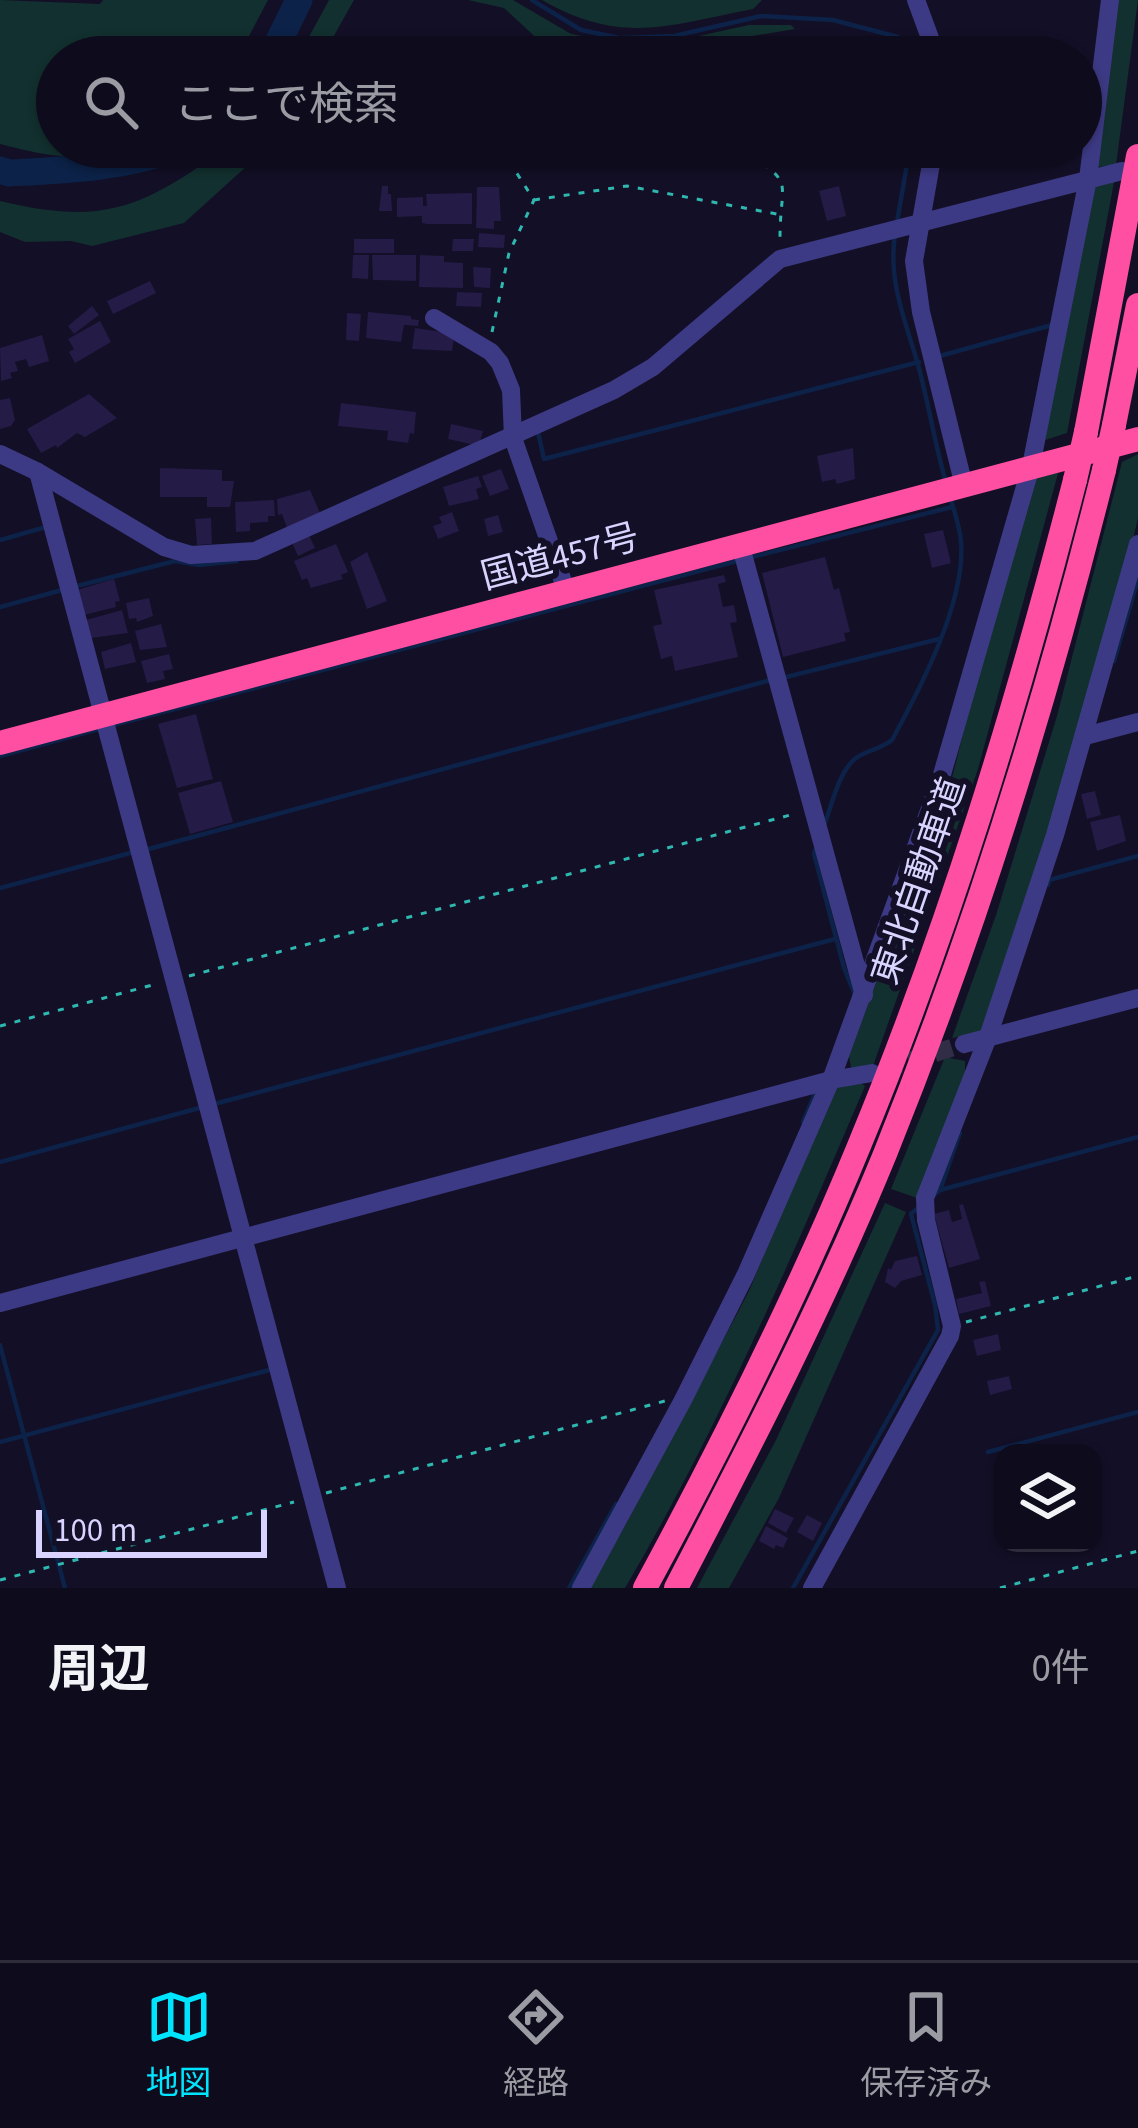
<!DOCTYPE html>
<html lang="ja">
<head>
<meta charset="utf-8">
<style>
	body { margin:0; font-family:"Source Sans 3","Noto Sans JP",sans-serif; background:#1c1929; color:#f1f3f6 }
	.controls { position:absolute; right:36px; bottom:36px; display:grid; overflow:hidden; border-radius:24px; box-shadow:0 3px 9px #0004 }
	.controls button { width:108px; height:108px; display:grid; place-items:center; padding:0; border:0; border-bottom:3px solid #2e2b3b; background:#0e0b1c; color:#f1f3f6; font:60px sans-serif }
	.scale { position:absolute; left:36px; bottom:30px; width:231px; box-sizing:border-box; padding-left:12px; border:6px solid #d9d4ff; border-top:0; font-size:33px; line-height:42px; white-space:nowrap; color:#d9d4ff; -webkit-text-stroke:9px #130f26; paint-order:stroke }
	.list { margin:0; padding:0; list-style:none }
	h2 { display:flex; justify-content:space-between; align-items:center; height:156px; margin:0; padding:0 48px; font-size:51px }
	h2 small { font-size:39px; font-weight:400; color:#9b9ba3 }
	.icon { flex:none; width:66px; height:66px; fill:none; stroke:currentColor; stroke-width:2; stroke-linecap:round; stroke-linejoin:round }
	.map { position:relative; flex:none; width:1138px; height:1588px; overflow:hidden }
	.search { position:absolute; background:#0e0b1c; box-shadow:0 3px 9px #0004; left:36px; right:36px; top:36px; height:132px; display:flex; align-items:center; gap:30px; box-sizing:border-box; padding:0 42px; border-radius:66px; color:#9b9ba3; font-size:45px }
	.sheet { height:372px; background:#0e0b1c }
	nav { display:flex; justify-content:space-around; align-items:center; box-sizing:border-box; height:168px; border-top:3px solid #2e2b3b; background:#0e0b1c; font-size:33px; color:#9b9ba3 }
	nav a { display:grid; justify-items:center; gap:6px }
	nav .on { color:#00e5ff }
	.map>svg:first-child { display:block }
	.green { fill:#12302f }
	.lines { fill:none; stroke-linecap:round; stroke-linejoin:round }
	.stream { stroke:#0c2248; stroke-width:4.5 }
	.river { stroke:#0c2248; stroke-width:27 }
	.building { fill:#241b47 }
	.minor-tunnel { stroke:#312d47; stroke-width:18; stroke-dasharray:18 9; stroke-linecap:butt }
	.path { stroke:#2fb8b0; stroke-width:3; stroke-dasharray:6 9; stroke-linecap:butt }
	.minor { stroke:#3d3a85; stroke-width:18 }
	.highway { stroke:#ff4fa3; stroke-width:24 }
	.highway-bridge { stroke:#ff4fa3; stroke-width:24 }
	.labels { text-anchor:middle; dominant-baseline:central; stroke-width:12; stroke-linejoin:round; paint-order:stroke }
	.street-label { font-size:36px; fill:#d9d4ff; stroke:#130f26 }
</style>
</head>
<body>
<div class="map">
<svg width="1138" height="1588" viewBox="0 0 1138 1588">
	<rect width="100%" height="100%" fill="#130f26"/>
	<!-- green -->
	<g class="green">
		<path d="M 0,0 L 100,4 L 103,0 L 268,0 L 238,57 L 57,57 L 57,147 L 130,147 C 99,168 34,153 0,144 Z"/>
		<path d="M 329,0 L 354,0 L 322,57 L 298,57 Z"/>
		<path d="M 468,0 L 513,0 L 571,34 L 627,44 L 685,39 L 749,25 L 791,25 L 795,29 L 740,38 L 713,57 L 557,57 L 504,8 Z"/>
		<path d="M 542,0 L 762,0 L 753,9 C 669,25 622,46 542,0 Z"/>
		<path d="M 1114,0 L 1138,0 L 1116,165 L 1098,167 Z"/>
		<path d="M 227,147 L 268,147 L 184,223 L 92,246 L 71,241 L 25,242 L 0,232 L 0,201 C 105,226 142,208 227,147 Z"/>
		<path d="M 1115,177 L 1067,433 L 1045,440 L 1092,187 Z"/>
		<path d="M 1138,454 L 1138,518 L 1127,565 L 1079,738 L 984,1027 L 978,1034 L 952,1038 L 996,915 L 1057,716 L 1122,462 Z"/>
		<path d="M 1060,466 L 978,769 L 873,1066 L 851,1068 L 849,1056 L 953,774 L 1022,496 L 1037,476 Z"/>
		<path d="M 945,1057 L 965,1061 L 965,1073 L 917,1198 L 891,1189 Z"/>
		<path d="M 856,1080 L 865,1086 C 792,1257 719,1428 625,1588 L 589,1588 L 625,1526 L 749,1291 L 836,1084 Z"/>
		<path d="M 885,1203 L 906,1212 L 779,1498 L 729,1588 L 697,1588 L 776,1440 Z"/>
	</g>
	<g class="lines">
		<!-- stream -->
		<g class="stream">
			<path d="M 532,0 L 581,30 L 620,38 L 674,36 L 761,16 L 833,20 L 898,37 L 917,57"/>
			<path d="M 897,222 L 910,147"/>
			<path d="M 895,234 C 888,279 904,318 917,361 C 928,400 934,440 945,479"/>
			<path d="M 936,357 L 1052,325"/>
			<path d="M 538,432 L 544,459 L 919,362"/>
			<path d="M 0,540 L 46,527"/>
			<path d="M 748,558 L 952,507"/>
			<path d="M 73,587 L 175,561 L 199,565 L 237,561"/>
			<path d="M 0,607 L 62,590"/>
			<path d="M 1114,661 L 1138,579"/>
			<path d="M 782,678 L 939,639"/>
			<path d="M 110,726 L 737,561"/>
			<path d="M 0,756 L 99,729"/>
			<path d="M 825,823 C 832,804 839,771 856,758 C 867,750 881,749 892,740 C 920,689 966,601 961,542 C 960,527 954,511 950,496"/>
			<path d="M 817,845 L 814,854 L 844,968 L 855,995"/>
			<path d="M 145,850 L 771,680"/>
			<path d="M 1048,885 L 1049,880 L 1138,856"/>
			<path d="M 0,888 L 134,852"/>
			<path d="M 214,1104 L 835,939"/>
			<path d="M 803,1122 L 817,1088"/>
			<path d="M 0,1162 L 203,1107"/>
			<path d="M 940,1190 L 960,1133"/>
			<path d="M 933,1196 L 940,1190 L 1138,1137"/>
			<path d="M 0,1345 L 65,1588"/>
			<path d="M 0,1442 L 273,1369"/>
			<path d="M 988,1452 L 1138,1412"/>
			<path d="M 569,1588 L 616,1504"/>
			<path d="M 793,1588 L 938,1330 L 935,1305 L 911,1214 L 919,1207"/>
		</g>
		<!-- river -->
		<g class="river">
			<path d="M 271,57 L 299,0"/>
			<path d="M 0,170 L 9,173 C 68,170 123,168 180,147"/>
		</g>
	</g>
	<!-- building -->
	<g class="building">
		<path d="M 382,186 L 388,186 L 388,194 L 391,194 L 392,211 L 379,211 Z"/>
		<path d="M 839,186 L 846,216 L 827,221 L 819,191 Z"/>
		<path d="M 477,187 L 499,187 L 501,221 L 494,221 L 494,229 L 476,228 Z"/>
		<path d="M 472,193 L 472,224 L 427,224 L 422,223 L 422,216 L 397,217 L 397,198 L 423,197 L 423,206 L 427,206 L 426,194 Z"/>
		<path d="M 479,233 L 505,235 L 504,248 L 478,247 Z"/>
		<rect x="354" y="239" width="40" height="14"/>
		<path d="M 453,239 L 474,239 L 473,251 L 452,251 Z"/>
		<path d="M 353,255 L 369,255 L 368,279 L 352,278 Z"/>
		<path d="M 372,255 L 416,255 L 416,281 L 373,280 Z"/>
		<path d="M 420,255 L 444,256 L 444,262 L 463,263 L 463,288 L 419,287 Z"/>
		<path d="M 473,267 L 491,268 L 490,288 L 474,287 Z"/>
		<path d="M 150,281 L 156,293 L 113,314 L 107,301 Z"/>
		<path d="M 457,292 L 482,293 L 481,307 L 456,306 Z"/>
		<path d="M 92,306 L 99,315 L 74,334 L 68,326 Z"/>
		<path d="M 368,312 L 411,316 L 411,319 L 419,320 L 418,326 L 404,325 L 401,342 L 366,338 Z"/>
		<path d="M 347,313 L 361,314 L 359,341 L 346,340 Z"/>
		<path d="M 100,321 L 111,342 L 75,363 L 69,352 L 74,349 L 68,339 Z"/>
		<path d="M 415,328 L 450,333 L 454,338 L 452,351 L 412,349 Z"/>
		<path d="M 42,335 L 49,361 L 29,367 L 26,359 L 15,362 L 18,371 L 10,373 L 12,378 L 1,381 L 0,348 Z"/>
		<path d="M 89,394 L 117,418 L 85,437 L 77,433 L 57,448 L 56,445 L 41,453 L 27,429 Z"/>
		<path d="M 10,398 L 15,420 L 11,426 L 0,429 L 0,400 Z"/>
		<path d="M 341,403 L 416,412 L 414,434 L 410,433 L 408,443 L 387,440 L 388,431 L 338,426 Z"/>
		<path d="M 451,424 L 483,431 L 480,442 L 475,445 L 448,439 Z"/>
		<path d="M 853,448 L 855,479 L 837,484 L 835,479 L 822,482 L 817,456 Z"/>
		<path d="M 160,468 L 222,470 L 222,481 L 234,481 L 230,507 L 207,507 L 207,497 L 160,497 Z"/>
		<path d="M 501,469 L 509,489 L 490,496 L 482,476 Z"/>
		<path d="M 478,476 L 482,487 L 476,489 L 479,499 L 449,506 L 443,487 Z"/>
		<path d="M 310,490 L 320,513 L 287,528 L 282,514 L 278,515 L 277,499 Z"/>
		<path d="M 274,500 L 275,516 L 268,516 L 268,522 L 250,523 L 250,531 L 236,532 L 235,502 Z"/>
		<path d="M 452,512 L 459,531 L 438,539 L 433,526 L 442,523 L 439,517 Z"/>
		<path d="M 498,515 L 503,532 L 488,536 L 484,519 Z"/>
		<path d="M 211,518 L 212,544 L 197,545 L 195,519 Z"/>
		<path d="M 943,530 L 951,563 L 932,568 L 924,534 Z"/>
		<path d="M 309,535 L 315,548 L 298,556 L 292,543 Z"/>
		<path d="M 336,544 L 348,572 L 341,575 L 343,579 L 311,588 L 307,578 L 302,580 L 294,561 Z"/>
		<path d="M 367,552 L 387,601 L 367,609 L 350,562 Z"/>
		<path d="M 825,557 L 834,590 L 839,588 L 850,632 L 844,633 L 846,641 L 783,657 L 762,573 Z"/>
		<path d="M 724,575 L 726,582 L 718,584 L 723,607 L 734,605 L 737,622 L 730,623 L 738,657 L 675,671 L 672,656 L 661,659 L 653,626 L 662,624 L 654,590 Z"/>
		<path d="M 114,579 L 120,601 L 115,602 L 116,607 L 84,615 L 77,590 Z"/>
		<path d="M 149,598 L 153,616 L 137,622 L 136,618 L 129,619 L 126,603 Z"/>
		<path d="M 122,610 L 128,633 L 91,638 L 86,620 Z"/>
		<path d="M 161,624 L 167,647 L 140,650 L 135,631 Z"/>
		<path d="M 131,643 L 136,662 L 105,669 L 101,652 Z"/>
		<path d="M 169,654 L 173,669 L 163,671 L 165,679 L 147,683 L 141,661 Z"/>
		<path d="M 196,714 L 213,779 L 177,788 L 158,724 Z"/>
		<path d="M 221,781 L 233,822 L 190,834 L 178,793 Z"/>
		<path d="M 1095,791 L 1101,815 L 1087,819 L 1081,794 Z"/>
		<path d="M 1120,815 L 1126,841 L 1097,851 L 1090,822 Z"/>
		<path d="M 963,1204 L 980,1259 L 949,1268 L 934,1214 L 949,1210 L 952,1222 L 962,1219 L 959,1205 Z"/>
		<path d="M 917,1256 L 922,1275 L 901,1281 L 895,1288 L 885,1282 L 888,1268 L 891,1270 L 895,1261 Z"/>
		<path d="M 985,1281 L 991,1306 L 959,1314 L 956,1299 L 982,1293 L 979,1282 Z"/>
		<path d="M 998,1334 L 1001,1350 L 977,1356 L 973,1340 Z"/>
		<path d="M 1009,1376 L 1012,1389 L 990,1395 L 987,1381 Z"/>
		<path d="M 775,1509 L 794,1518 L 786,1533 L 768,1523 Z"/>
		<path d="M 807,1515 L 822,1523 L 813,1541 L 797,1532 Z"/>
		<path d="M 766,1526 L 788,1538 L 783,1548 L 776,1545 L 774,1549 L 759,1541 Z"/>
	</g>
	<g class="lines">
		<!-- minor-tunnel -->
		<path class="minor-tunnel" d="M 883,1069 L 964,1044"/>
		<!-- path -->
		<g class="path">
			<path d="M 334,57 L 337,37"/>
			<path d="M 393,57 L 394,51"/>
			<path d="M 738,147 C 798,186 780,176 780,239"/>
			<path d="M 534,200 L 627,186 L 782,215"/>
			<path d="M 492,332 L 509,253 L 534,200 L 500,147"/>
			<path d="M 189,976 L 794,814"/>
			<path d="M 0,1026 L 156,984"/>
			<path d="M 966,1322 L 1138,1276"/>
			<path d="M 326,1493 L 665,1401"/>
			<path d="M 0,1580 L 294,1502"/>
			<path d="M 1000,1588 L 1138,1551"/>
		</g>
		<!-- minor -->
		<g class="minor">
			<path d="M 916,0 L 937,57"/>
			<path d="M 934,147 L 914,261 L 921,312 L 964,486"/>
			<path d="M 434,318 L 491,352 L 500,363 L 511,390 L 513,438 L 567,593"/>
			<path d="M 0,454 L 38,472 L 164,547 L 191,555 L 255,551 L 614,390 L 653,367 L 780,259 L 1122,171"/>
			<path d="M 38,472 L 337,1588"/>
			<path d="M 741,547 L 864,995"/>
			<path d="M 1085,736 L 1138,722"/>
			<path d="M 964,1044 L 1138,998"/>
			<path d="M 0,1303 L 831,1080 L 872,1073"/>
			<path d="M 581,1588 L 683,1400 L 746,1274 L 831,1080 L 941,778 L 1031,466 L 1088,179 L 1110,0"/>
			<path d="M 812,1588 L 950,1336 L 952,1326 L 926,1220 L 925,1198 L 988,1037 L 1055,835 L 1138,544"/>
		</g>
		<!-- highway -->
		<g class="highway">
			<path d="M 1114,425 L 1138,305"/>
			<path d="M 1086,432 L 1138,156"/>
			<path d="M 0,743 L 1138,439"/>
			<path d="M 645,1588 C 723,1444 797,1297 859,1146 C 949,929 1017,706 1075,480"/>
			<path d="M 676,1588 C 750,1446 824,1303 885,1154 C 975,931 1046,703 1104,470"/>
		</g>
		<!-- highway-bridge -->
		<g class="highway-bridge">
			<path d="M 1104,470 L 1114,425"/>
			<path d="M 1075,480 L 1086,432"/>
		</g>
	</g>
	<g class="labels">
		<!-- street labels -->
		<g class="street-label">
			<text transform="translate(560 557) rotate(-15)">国道457号</text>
			<text transform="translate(919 881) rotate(-71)">東北自動車道</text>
		</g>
	</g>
</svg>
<div class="controls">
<button><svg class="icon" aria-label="layers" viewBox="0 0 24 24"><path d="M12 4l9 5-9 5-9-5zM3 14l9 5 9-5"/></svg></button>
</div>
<div class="scale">100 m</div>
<div class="search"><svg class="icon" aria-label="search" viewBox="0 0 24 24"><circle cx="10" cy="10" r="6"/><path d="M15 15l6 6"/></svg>ここで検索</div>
</div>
<section class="sheet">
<h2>周辺<small>0件</small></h2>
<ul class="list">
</ul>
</section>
<nav>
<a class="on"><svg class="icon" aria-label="map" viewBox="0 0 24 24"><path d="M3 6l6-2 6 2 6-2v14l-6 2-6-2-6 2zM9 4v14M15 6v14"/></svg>地図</a>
<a><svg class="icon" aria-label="directions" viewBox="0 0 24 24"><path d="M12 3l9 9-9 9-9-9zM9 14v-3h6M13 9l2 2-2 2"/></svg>経路</a>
<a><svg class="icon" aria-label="saved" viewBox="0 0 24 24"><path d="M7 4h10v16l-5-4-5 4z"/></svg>保存済み</a>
</nav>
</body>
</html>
